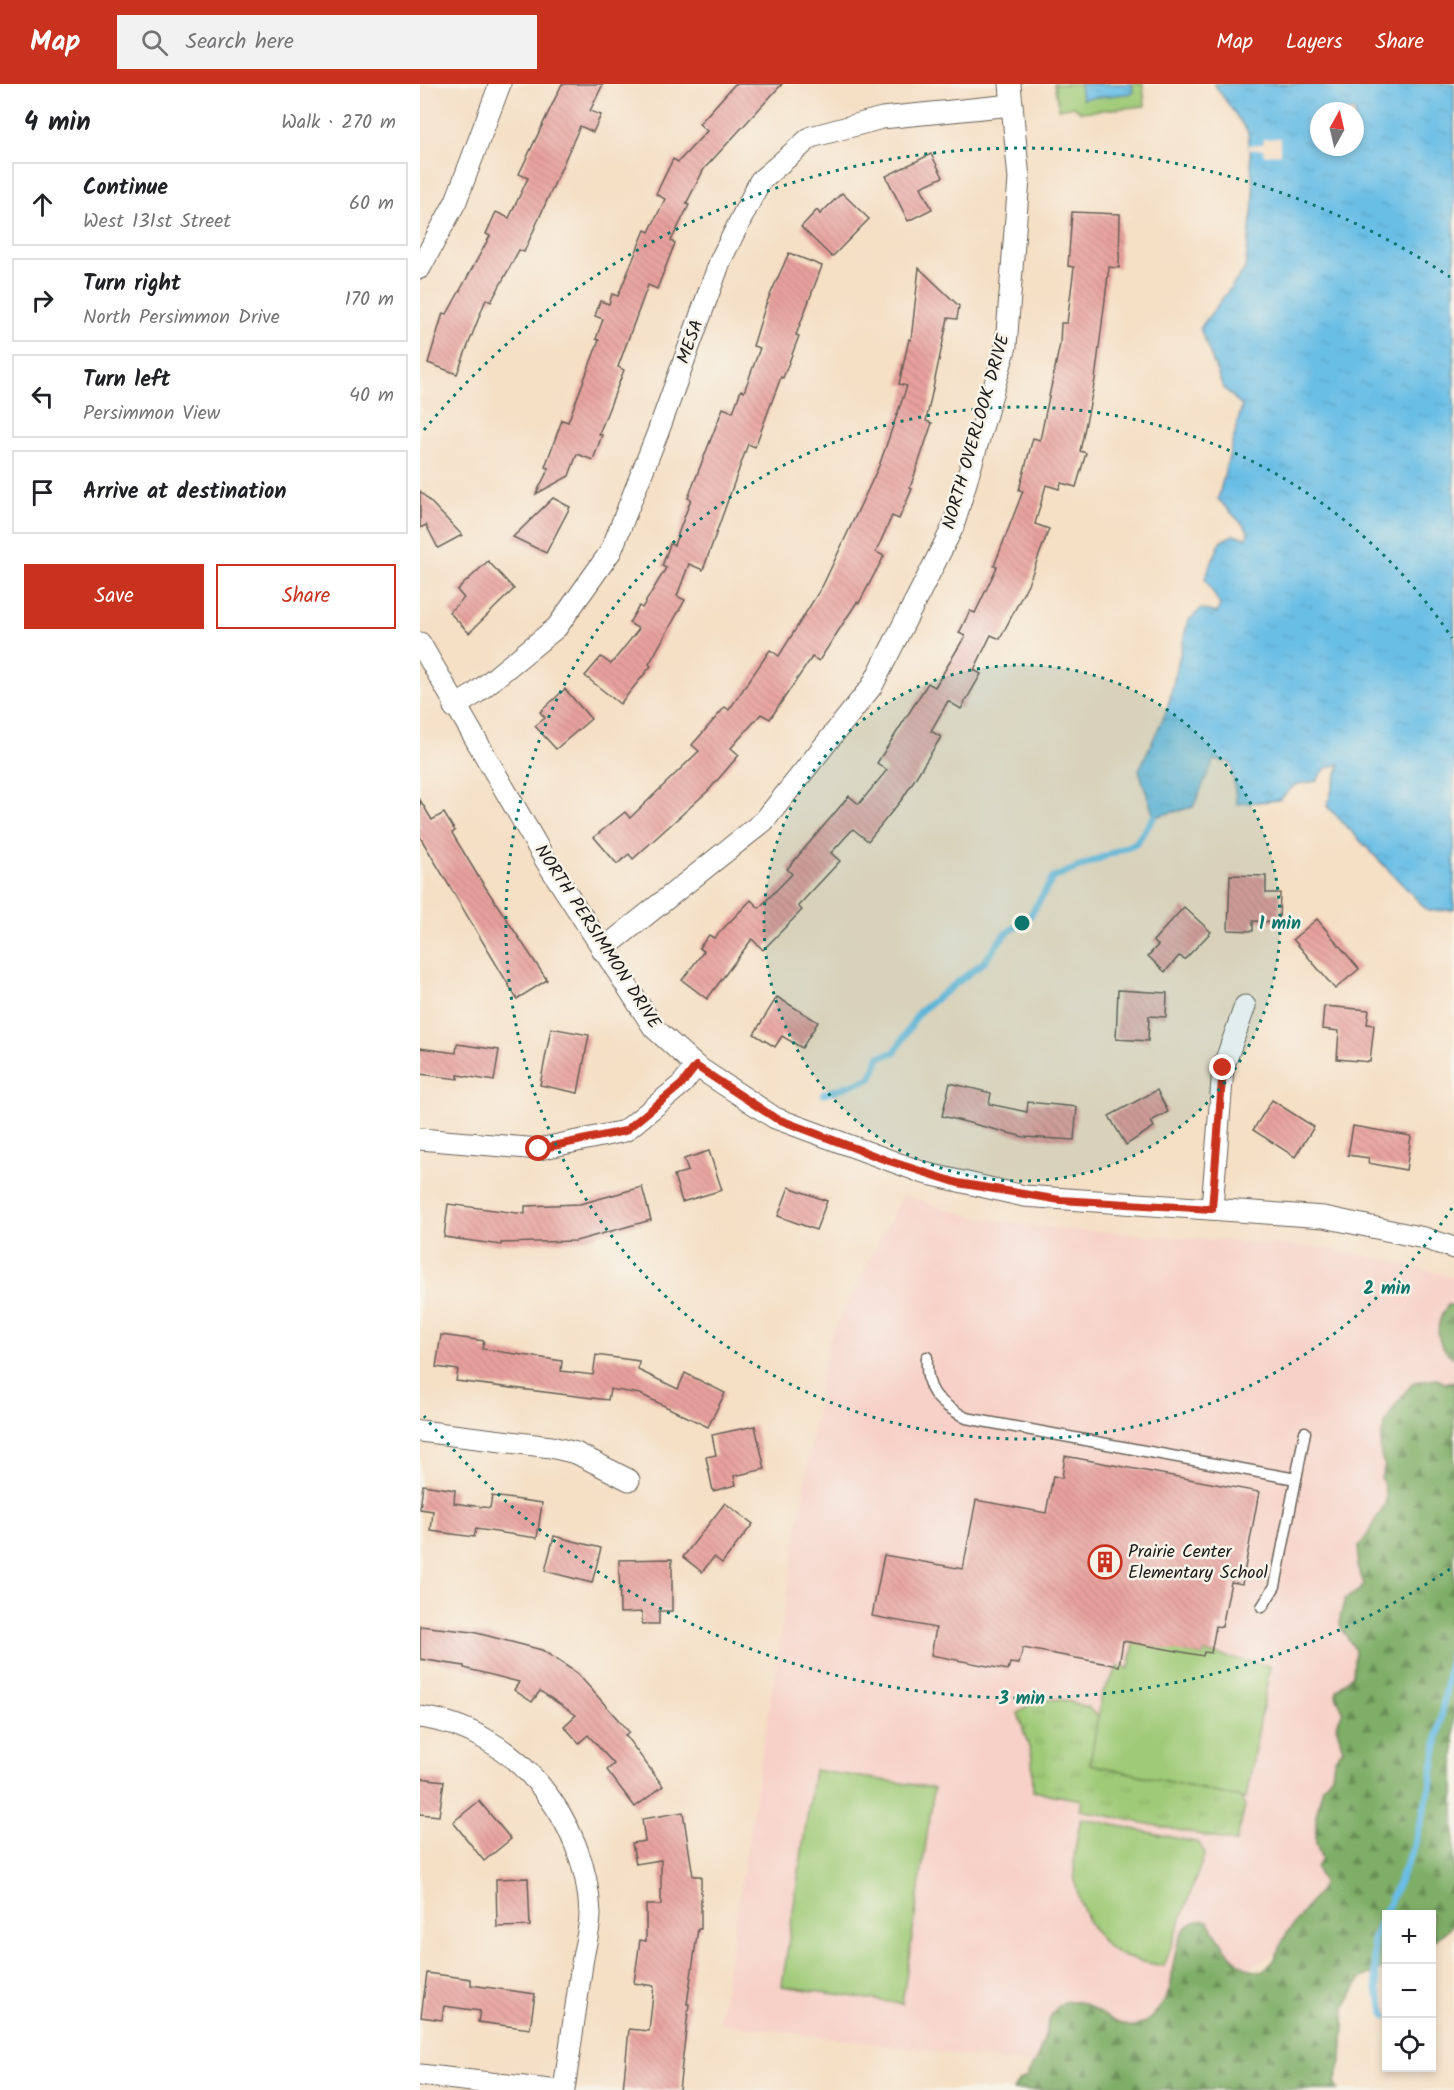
<!DOCTYPE html>
<html lang="en">
<head>
<meta charset="utf-8">
<style>
	body { margin:0; font-family:Kalam,sans-serif; background:#f2f2f2; color:#202124 }
	.controls { position:absolute; right:18px; bottom:18px; display:grid; overflow:hidden; border-radius:0px; box-shadow:0 3px 9px #0003 }
	.controls button { width:54px; height:54px; display:grid; place-items:center; padding:0; border:0; border-bottom:2px solid #e0e0e0; background:#fff; color:#202124; font:30px sans-serif }
	.compass { position:absolute; left:890px; top:18px; width:54px; height:54px; border-radius:50%; background:#fff; box-shadow:0 3px 9px #0003; rotate:8deg }
	.stop { position:absolute; width:18px; height:18px; margin:-14px; border:4px solid #c8321e; border-radius:50%; background:#fff }
	.stop.end { background:#c8321e; border-color:#fff; box-shadow:0 2px 6px #0008 }
	.list { margin:0; padding:0; list-style:none }
	h2 { display:flex; justify-content:space-between; align-items:center; height:78px; margin:0; padding:0 24px; font-size:26px }
	h2 small { font-size:20px; font-weight:400; color:#757577 }
	.list li { display:grid; grid-template-columns:39px 1fr auto; gap:18px; align-items:center; box-sizing:border-box; height:84px; margin:0 12px 12px; padding:0 12px; border:2px solid #e0e0e0; border-radius:0px }
	.list b { display:block; font-size:22px; white-space:nowrap }
	.list p { margin:0; font-size:20px; white-space:nowrap; color:#757577 }
	.list em { font-size:20px; font-style:normal; color:#757577 }
	.actions { display:flex; gap:12px; padding:18px 24px }
	.actions a { flex:1; padding:14px 0; border:2px solid #c8321e; border-radius:0px; text-align:center; font-size:21px; color:#c8321e }
	.actions .main { background:#c8321e; color:#fff }
	.icon { flex:none; width:33px; height:33px; fill:none; stroke:currentColor; stroke-width:2; stroke-linecap:round; stroke-linejoin:round }
	.map { position:relative; flex:none; width:1034px; height:2006px; overflow:hidden }
	header { display:flex; align-items:center; gap:36px; box-sizing:border-box; height:84px; padding:0 30px; background:#c8321e; color:#fff }
	header strong { font-size:28px }
	nav { display:flex; gap:33px; margin-inline-start:auto; font-size:21px }
	.search { width:420px; height:54px; background:#f2f2f2; display:flex; align-items:center; gap:15px; box-sizing:border-box; padding:0 21px; border-radius:0px; color:#757577; font-size:22px }
	main { display:flex }
	aside { flex:1; background:#fff }
	.map>svg:first-child { display:block }
	.built { fill:#f7d1c8 }
	.grass { fill:url(#grass-tufts); stroke:#5e734a; stroke-width:1.5 }
	.forest { fill:url(#forest-firs); stroke:#4e6542; stroke-width:1.5 }
	.garden { fill:#9fca77; stroke:#5e734a; stroke-width:1.5 }
	.water { fill:url(#water-ripples); stroke:#426d81; stroke-width:1.5; fill-rule:evenodd }
	.pier { fill:#f5dfc5 }
	.lines { fill:none; stroke-linecap:round; stroke-linejoin:round }
	.stream { stroke:#69bee6; stroke-width:7 }
	.building { fill:url(#building-back-hatch) }
	.lane-casing { stroke:#686057; stroke-width:13 }
	.street-casing { stroke:#686057; stroke-width:23 }
	.lane { stroke:#fff; stroke-width:10 }
	.street { stroke:#fff; stroke-width:21 }
	.route { stroke:#c8321e; stroke-width:8 }
	.ring { fill:none; stroke:#0f766e; stroke-width:3; stroke-dasharray:3 6 }
	.labels { text-anchor:middle; dominant-baseline:central; stroke-width:5; stroke-linejoin:round; paint-order:stroke }
	.street-label { font-size:18px; fill:#1c1c1c; stroke:#f7f3e8 }
	.poi-label { font-size:18px; fill:#1c1c1c; stroke:#f7f3e8; text-anchor:start }
	.centre { fill:#0f766e; stroke:#f7f3e8; stroke-width:3 }
	.ring-label { font-size:18px; text-anchor:middle; font-weight:bold; fill:#0f766e; stroke:#f7f3e8; stroke-width:5; stroke-linejoin:round; paint-order:stroke }
</style>
</head>
<body>
<header>
<strong>Map</strong>
<div class="search"><svg class="icon" aria-label="search" viewBox="0 0 24 24"><circle cx="10" cy="10" r="6"/><path d="M15 15l6 6"/></svg>Search here</div>
<nav><a>Map</a><a>Layers</a><a>Share</a></nav>
</header>
<main>
<aside>
<h2>4 min<small>Walk · 270 m</small></h2>
<ul class="list">
<li><svg class="icon" aria-label="ahead" viewBox="0 0 24 24"><path d="M12 20V5M6 11l6-6 6 6"/></svg><div><b>Continue</b><p>West 131st Street</p></div><em>60 m</em></li>
<li><svg class="icon" aria-label="right" viewBox="0 0 24 24"><path d="M7 20v-9h11M14 6l5 5-5 5"/></svg><div><b>Turn right</b><p>North Persimmon Drive</p></div><em>170 m</em></li>
<li><svg class="icon" aria-label="left" viewBox="0 0 24 24"><path d="M17 20v-9H6M10 6l-5 5 5 5"/></svg><div><b>Turn left</b><p>Persimmon View</p></div><em>40 m</em></li>
<li><svg class="icon" aria-label="arrive" viewBox="0 0 24 24"><path d="M6 21V4h12l-3 4 3 4H6"/></svg><div><b>Arrive at destination</b></div></li>
</ul>
<div class="actions"><a class="main">Save</a><a>Share</a></div>
</aside>
<div class="map">
<svg width="1034" height="2006" viewBox="0 0 1034 2006">
	<defs>
		<pattern id="grass-tufts" width="24" height="20" patternUnits="userSpaceOnUse" patternTransform="scale(1.5)"><rect width="24" height="20" fill="#9fca77"/><path d="M3 7l-1-3M5 7V3M7 7l1-3M15 17l-1-3M17 17v-4M19 17l1-3" fill="none" stroke="#88ad66"/></pattern>
		<pattern id="forest-firs" width="22" height="20" patternUnits="userSpaceOnUse" patternTransform="scale(1.5)"><rect width="22" height="20" fill="#7fae68"/><path d="M5 1l3.5 6h-7zM16 11l3.5 6h-7z" fill="#678d55"/></pattern>
		<pattern id="water-ripples" width="26" height="14" patternUnits="userSpaceOnUse" patternTransform="scale(1.5)"><rect width="26" height="14" fill="#69bee6"/><path d="M2 4q2-2 4 0t4 0M15 11q2-2 4 0t4 0" fill="none" stroke="#5aa3c5"/></pattern>
		<pattern id="building-back-hatch" width="6" height="6" patternUnits="userSpaceOnUse" patternTransform="scale(1.5)"><rect width="6" height="6" fill="#e8a19d"/><path d="M-1 5l2 2M0 0l6 6M5-1l2 2" fill="none" stroke="#c68a87"/></pattern>
	</defs>
	<rect width="100%" height="100%" fill="#f7f3e8"/>
	<filter id="ink" filterUnits="userSpaceOnUse"><feTurbulence type="fractalNoise" baseFrequency=".0167" numOctaves="2"/><feDisplacementMap in="SourceGraphic" scale="12" xChannelSelector="R" yChannelSelector="G"/><feConvolveMatrix kernelMatrix="1 2 1 2 8 2 1 2 1" color-interpolation-filters="sRGB"/></filter>
	<filter id="wash" filterUnits="userSpaceOnUse"><feTurbulence type="fractalNoise" baseFrequency=".008" numOctaves="4" result="noise"/><feDisplacementMap in="SourceGraphic" scale="24" xChannelSelector="R" yChannelSelector="G"/><feGaussianBlur stdDeviation="1.35" result="paint"/><feColorMatrix in="noise" values="0 0 0 0 0 0 0 0 0 0 0 0 0 0 0 0 0 1.4 0 .05"/><feComposite in="paint" operator="in"/></filter>
	<g filter="url(#wash)">
		<rect width="100%" height="100%" fill="#f5dfc5"/>
		<!-- built -->
		<path class="built" d="M 483,1111 L 549,1132 L 628,1144 L 906,1164 L 979,1178 L 1034,1194 L 1034,1296 L 964,1803 L 658,1987 L 299,1939 L 407,1259 Z"/>
		<!-- grass -->
		<path class="grass" d="M 640,1615 L 667,1623 L 678,1633 L 671,1680 L 821,1714 L 825,1723 L 816,1758 L 660,1726 L 662,1716 L 613,1707 L 612,1673 L 598,1629 L 613,1617 Z"/>
		<!-- forest -->
		<g class="forest">
			<path d="M 1028,1221 L 1034,1221 L 1034,1274 C 1014,1262 1014,1239 1028,1221 Z"/>
			<path d="M 1017,1295 L 1024,1299 L 1034,1297 L 1034,1840 L 1012,1859 L 1012,1830 L 966,1830 L 966,1884 L 941,1894 L 925,1923 L 922,1974 L 915,1999 L 918,2006 L 593,2006 L 599,1997 L 606,1994 C 611,1984 618,1973 622,1961 C 627,1948 628,1929 641,1920 C 669,1901 703,1971 736,1928 C 742,1922 750,1908 751,1900 C 754,1877 755,1832 788,1837 C 801,1857 814,1886 842,1888 L 852,1878 L 867,1849 L 901,1805 L 902,1797 L 896,1783 L 902,1776 L 896,1760 L 896,1731 L 903,1702 L 912,1691 L 914,1676 L 923,1665 L 916,1642 L 923,1627 L 916,1612 L 917,1606 L 933,1590 L 935,1566 C 921,1542 915,1545 925,1515 L 940,1506 L 944,1500 L 937,1482 L 939,1462 C 946,1455 947,1451 952,1442 C 963,1420 972,1422 961,1394 L 965,1382 C 950,1353 975,1319 994,1298 Z"/>
		</g>
		<!-- garden -->
		<g class="garden">
			<path d="M 634,0 L 723,0 L 725,22 L 661,28 L 653,22 L 639,25 Z"/>
			<path d="M 715,1555 L 783,1572 L 784,1568 L 850,1582 L 826,1715 L 670,1680 L 682,1609 L 699,1582 L 709,1584 Z"/>
			<path d="M 394,1686 L 514,1704 L 482,1920 L 362,1902 Z"/>
			<path d="M 661,1734 L 779,1759 L 785,1769 L 744,1882 C 729,1879 712,1877 699,1870 C 670,1854 654,1812 654,1781 C 654,1765 658,1749 661,1734 Z"/>
		</g>
		<!-- water -->
		<g class="water">
			<path d="M 660,0 L 712,0 L 713,9 L 662,15 Z"/>
			<path d="M 794,0 L 1034,0 L 1034,826 L 1008,827 L 907,722 L 920,680 L 906,684 L 896,697 L 875,701 L 859,716 L 817,720 L 811,679 L 794,676 L 773,723 L 734,733 L 719,686 L 747,626 L 768,537 L 781,525 L 797,529 L 800,521 L 785,494 L 801,457 L 813,451 L 827,454 L 828,446 L 798,415 L 822,322 L 803,303 L 780,244 L 825,185 L 834,113 L 828,48 ZM 899,27 L 935,27 L 935,63 L 899,63 Z"/>
		</g>
		<!-- pier -->
		<path class="pier" d="M 860,54 L 860,70 L 844,71 L 843,65 L 829,66 L 829,61 L 843,60 L 843,55 Z"/>
		<g class="lines">
			<!-- stream -->
			<g class="stream">
				<path d="M 404,1010 L 451,994 L 459,973 L 475,968 L 499,928 L 565,877 L 584,851 L 610,832 L 633,794 L 716,759 L 734,733"/>
				<path d="M 966,1932 L 957,1905 L 953,1856 L 994,1763 L 1010,1703 L 1034,1553"/>
			</g>
		</g>
		<g id="blocks">
			<!-- building -->
			<g class="building">
				<path d="M 142,0 L 183,0 L 170,27 L 181,31 L 173,48 L 160,42 L 104,168 L 99,166 L 71,218 L 66,215 L 37,290 L 8,279 L 23,229 L 27,230 L 70,152 L 66,150 L 76,128 L 89,134 L 108,94 L 99,90 Z"/>
				<path d="M 315,0 L 362,0 L 284,85 L 266,120 L 269,121 L 251,157 L 255,159 L 237,205 L 228,201 L 198,283 L 204,286 L 179,350 L 182,351 L 173,376 L 157,370 L 149,392 L 116,410 L 129,384 L 125,383 L 142,336 L 148,338 L 179,256 L 176,255 L 183,235 L 175,232 L 180,217 L 189,220 L 192,210 L 198,212 L 225,146 L 229,148 L 245,115 L 236,110 L 253,75 L 258,78 L 287,47 L 279,40 Z"/>
				<path d="M 511,70 L 523,93 L 501,103 L 512,125 L 488,137 L 466,92 Z"/>
				<path d="M 422,109 L 449,135 L 412,173 L 381,143 L 397,126 L 400,130 Z"/>
				<path d="M 652,128 L 700,130 L 699,184 L 689,183 L 675,296 L 660,367 L 666,369 L 656,403 L 641,399 L 639,405 L 626,401 L 615,440 L 629,445 L 609,498 L 580,555 L 571,551 L 554,586 L 561,590 L 541,625 L 528,617 L 511,647 L 521,653 L 483,714 L 448,757 L 433,745 L 411,769 L 420,777 L 378,822 L 382,826 L 343,866 L 332,855 L 287,915 L 262,896 L 284,867 L 279,864 L 289,851 L 294,854 L 331,816 L 339,824 L 372,790 L 367,785 L 429,712 L 439,720 L 467,686 L 457,679 L 508,599 L 515,603 L 545,552 L 539,549 L 550,527 L 555,529 L 577,483 L 574,482 L 603,407 L 599,406 L 613,354 L 620,356 L 640,260 L 641,239 L 647,239 L 654,183 L 648,182 Z"/>
				<path d="M 369,169 L 402,182 L 376,251 L 379,252 L 363,294 L 361,293 L 335,363 L 328,360 L 283,486 L 269,480 L 257,512 L 265,516 L 229,580 L 231,582 L 200,620 L 165,592 L 181,573 L 191,580 L 219,545 L 209,539 L 219,522 L 222,524 L 246,484 L 242,482 L 250,460 L 254,461 L 271,415 L 268,414 L 303,324 L 313,328 L 321,306 L 324,308 L 340,264 L 333,262 L 346,220 Z"/>
				<path d="M 499,184 L 539,222 L 537,235 L 528,234 L 506,337 L 512,339 L 490,404 L 492,405 L 479,435 L 472,432 L 456,468 L 464,472 L 439,519 L 437,518 L 399,577 L 392,573 L 350,635 L 341,630 L 311,664 L 319,671 L 289,706 L 213,775 L 209,770 L 197,780 L 174,753 L 205,728 L 210,734 L 279,667 L 272,661 L 305,623 L 309,626 L 350,566 L 359,572 L 403,501 L 459,382 L 487,302 L 479,300 L 489,255 L 491,256 Z"/>
				<path d="M 0,407 L 42,451 L 18,464 L 6,441 L 0,444 Z"/>
				<path d="M 133,414 L 150,423 L 126,469 L 93,453 Z"/>
				<path d="M 68,477 L 94,505 L 49,549 L 29,528 L 44,514 L 37,506 Z"/>
				<path d="M 145,605 L 171,635 L 136,665 L 115,642 L 125,634 L 120,628 Z"/>
				<path d="M 0,716 L 12,736 L 24,729 L 35,747 L 32,749 L 58,792 L 127,896 L 97,915 L 0,753 Z"/>
				<path d="M 810,791 L 846,792 L 846,809 L 860,809 L 859,838 L 833,837 L 833,847 L 808,846 Z"/>
				<path d="M 764,823 L 791,848 L 765,875 L 759,872 L 745,888 L 728,872 L 738,861 L 733,857 Z"/>
				<path d="M 897,835 L 939,885 L 915,905 L 873,855 Z"/>
				<path d="M 698,906 L 747,909 L 746,933 L 729,932 L 728,957 L 696,955 Z"/>
				<path d="M 357,913 L 398,938 L 382,964 L 362,952 L 355,963 L 334,950 Z"/>
				<path d="M 904,922 L 949,926 L 947,940 L 954,941 L 950,978 L 917,975 L 919,947 L 902,945 Z"/>
				<path d="M 131,944 L 169,951 L 158,1009 L 120,1001 Z"/>
				<path d="M 37,960 L 79,966 L 74,997 L 38,991 L 38,995 L 0,990 L 0,964 L 36,969 Z"/>
				<path d="M 530,999 L 571,1009 L 569,1020 L 607,1028 L 608,1018 L 657,1023 L 654,1056 L 604,1053 L 522,1032 Z"/>
				<path d="M 737,1006 L 748,1028 L 731,1037 L 734,1043 L 706,1061 L 689,1032 Z"/>
				<path d="M 852,1016 L 894,1043 L 875,1073 L 833,1046 Z"/>
				<path d="M 933,1042 L 991,1052 L 986,1086 L 948,1079 L 949,1074 L 928,1071 Z"/>
				<path d="M 289,1067 L 302,1106 L 262,1118 L 254,1091 L 268,1087 L 264,1075 Z"/>
				<path d="M 222,1103 L 231,1136 L 156,1157 L 81,1159 L 81,1161 L 24,1153 L 28,1120 L 105,1130 L 105,1122 L 160,1120 Z"/>
				<path d="M 369,1103 L 407,1117 L 396,1146 L 358,1132 Z"/>
				<path d="M 21,1251 L 64,1257 L 62,1265 L 142,1277 L 141,1287 L 173,1291 L 176,1271 L 219,1277 L 218,1286 L 258,1305 L 265,1289 L 305,1309 L 288,1343 L 220,1310 L 190,1305 L 188,1316 L 36,1297 L 38,1286 L 16,1283 Z"/>
				<path d="M 335,1342 L 345,1385 L 314,1392 L 316,1401 L 293,1407 L 286,1373 L 296,1371 L 292,1351 Z"/>
				<path d="M 645,1372 L 839,1408 L 822,1500 L 811,1498 L 802,1543 L 796,1542 L 791,1569 L 784,1568 L 783,1572 L 703,1557 L 699,1582 L 603,1564 L 599,1580 L 590,1579 L 588,1586 L 511,1571 L 516,1544 L 452,1532 L 464,1471 L 543,1485 L 556,1416 L 626,1429 L 633,1392 L 642,1394 Z"/>
				<path d="M 3,1401 L 35,1406 L 34,1419 L 70,1424 L 72,1412 L 122,1419 L 117,1454 L 56,1445 L 54,1453 L 11,1447 L 13,1427 L 0,1425 Z"/>
				<path d="M 305,1419 L 333,1440 L 302,1479 L 294,1473 L 282,1488 L 263,1473 Z"/>
				<path d="M 134,1452 L 181,1464 L 172,1499 L 125,1487 Z"/>
				<path d="M 252,1475 L 252,1527 L 239,1527 L 239,1540 L 222,1540 L 222,1528 L 200,1529 L 199,1476 Z"/>
				<path d="M 0,1542 L 53,1548 L 122,1566 L 157,1589 L 209,1648 L 205,1651 L 243,1702 L 215,1723 L 187,1686 L 194,1680 L 168,1651 L 159,1659 L 144,1642 L 156,1631 L 120,1607 L 112,1618 L 94,1606 L 99,1598 L 44,1584 L 44,1582 L 0,1575 Z"/>
				<path d="M 0,1694 L 24,1697 L 19,1732 L 0,1730 Z"/>
				<path d="M 59,1717 L 91,1755 L 64,1777 L 33,1738 Z"/>
				<path d="M 263,1728 L 273,1792 L 281,1792 L 281,1845 L 278,1845 L 267,1920 L 269,1920 L 259,2006 L 203,2006 L 209,1945 L 229,1947 L 234,1902 L 214,1899 L 220,1856 L 226,1857 L 226,1821 L 241,1821 L 241,1776 L 216,1780 L 212,1759 L 225,1757 L 222,1735 Z"/>
				<path d="M 108,1794 L 110,1842 L 77,1843 L 76,1795 Z"/>
				<path d="M 7,1889 L 51,1895 L 51,1901 L 115,1910 L 110,1945 L 58,1938 L 60,1927 L 24,1922 L 22,1936 L 1,1933 Z"/>
			</g>
		</g>
	</g>
	<g filter="url(#ink)">
		<use href="#blocks" fill-opacity="0" stroke="#686057" stroke-width="1.5"/>
		<g class="lines">
			<!-- lane casing -->
			<g class="lane-casing">
				<g id="lane">
					<path d="M 507,1273 C 505,1308 517,1317 546,1334 L 876,1395 L 885,1348"/>
					<path d="M 842,1523 L 855,1502 L 876,1395"/>
				</g>
			</g>
			<!-- street casing -->
			<g class="street-casing">
				<g id="street">
					<path d="M 0,184 L 36,117 L 80,0"/>
					<path d="M 0,559 L 126,777 L 234,944 L 276,982 L 355,1034 L 504,1089 L 604,1112 L 904,1133 L 1004,1154 L 1034,1164"/>
					<path d="M 34,623 L 55,610 L 137,543 L 191,467 L 238,348 L 301,175 L 340,97 L 391,53 L 462,34 L 592,21"/>
					<path d="M 182,866 L 344,737 L 452,602 L 533,443 L 586,262 L 599,95 L 590,0"/>
					<path d="M 0,1055 L 119,1065 L 205,1047 L 262,1000 L 276,982"/>
					<path d="M 792,1124 L 803,984 L 825,922"/>
					<path d="M 0,1347 L 131,1363 L 156,1369 L 209,1396"/>
					<path d="M 0,1633 C 95,1645 167,1736 170,1830 C 170,1846 164,1864 162,1880 C 156,1922 150,1964 144,2006"/>
					<path d="M 0,1991 L 130,2006"/>
				</g>
			</g>
			<!-- lane -->
			<use href="#lane" class="lane"/>
			<!-- street -->
			<use href="#street" class="street"/>
		</g>
	</g>
	<g class="lines" filter="url(#ink)">
		<!-- route -->
		<path class="route" d="M 119,1065 L 205,1047 L 262,1000 L 276,982 L 355,1034 L 466,1076 L 538,1099 L 640,1116 L 792,1125 L 803,984"/>
	</g>
	<!-- distance rings -->
	<circle cx="602" cy="839" r="258" fill="#0f766e" fill-opacity=".12"/>
	<g class="ring">
		<circle cx="602" cy="839" r="258"/>
		<path d="M1032 1124A516 516 0 1 1 1032 554"/>
		<path d="M1030 1485A775 775 0 0 1 4 1332M4 346A775 775 0 0 1 1030 193"/>
	</g>
	<!-- icons -->
	<defs>
		<g id="building-ring" transform="scale(1.725)"><circle r="9.5" fill="#f7f3e8" stroke="#c8321e" stroke-width="1.5"/><path d="M-4-6H4V6H1V3H-1V6H-4ZM-2.5-4.3h1.7v1.8h-1.7ZM.8-4.3h1.7v1.8H.8ZM-2.5-1h1.7V.8h-1.7ZM.8-1h1.7V.8H.8Z" fill="#c8321e"/></g>
	</defs>
	<g fill-rule="evenodd">
		<use href="#building-ring" x="685" y="1478"/>
	</g>
	<g class="labels">
		<!-- street labels -->
		<g class="street-label">
			<text transform="translate(271 258) rotate(-70)">MESA</text>
			<text transform="translate(557 348) rotate(-74)">NORTH OVERLOOK DRIVE</text>
			<text transform="translate(177 853) rotate(57)">NORTH PERSIMMON DRIVE</text>
		</g>
		<!-- poi labels -->
		<g class="poi-label">
			<text x="708" y="1468">Prairie Center<tspan x="708" dy="21">Elementary School</tspan></text>
		</g>
	</g>
	<circle cx="602" cy="839" r="9" class="centre"/>
	<g class="ring-label">
		<text x="860" y="845">1 min</text>
		<text x="967" y="1210">2 min</text>
		<text x="602" y="1620">3 min</text>
	</g>
</svg>
<div class="controls">
<button>+</button>
<button>−</button>
<button><svg class="icon" aria-label="locate" viewBox="0 0 24 24"><circle cx="12" cy="12" r="6"/><path d="M12 2v4M12 18v4M2 12h4M18 12h4"/></svg></button>
</div>
<svg class="compass" viewBox="-18 -18 36 36"><path d="M0-13l5 13h-10z" fill="#e53935"/><path d="M0 13l5-13h-10z" fill="#757577"/></svg>
<div class="stop" style="left:119px;top:1065px"></div>
<div class="stop end" style="left:803px;top:984px"></div>
</div>
</main>
</body>
</html>
